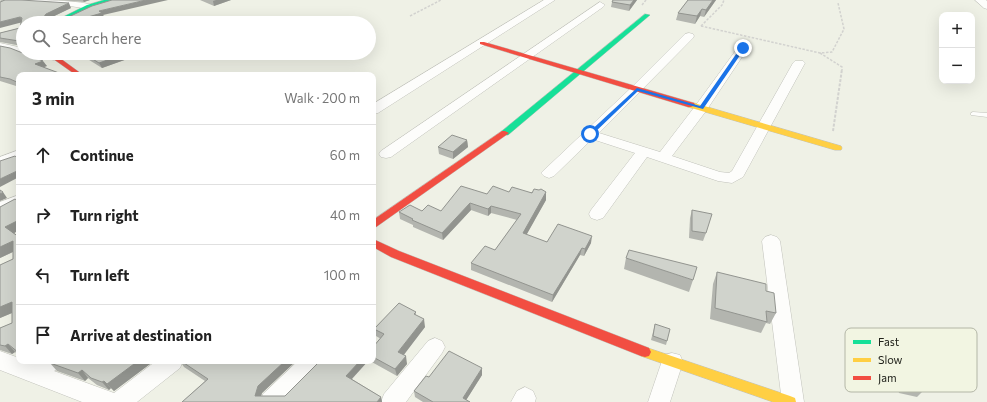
<!DOCTYPE html>
<html lang="en">
<head>
<meta charset="utf-8">
<style>
	body { margin:0; font-family:Commissioner,sans-serif; background:#f2f2f2; color:#222 }
	.controls { position:absolute; right:12px; top:12px; display:grid; overflow:hidden; border-radius:8px; box-shadow:0 4px 16px #0002 }
	.controls button { width:36px; height:36px; display:grid; place-items:center; padding:0; border:0; border-bottom:1px solid #e0e0e0; background:#fff; color:#222; font:20px sans-serif }
	.stop { position:absolute; width:12px; height:12px; margin:-9px; border:3px solid #1a73e8; border-radius:50%; background:#fff }
	.stop.end { background:#1a73e8; border-color:#fff; box-shadow:0 1px 4px #0008 }
	.list { margin:0; padding:0; list-style:none }
	h2 { display:flex; justify-content:space-between; align-items:center; height:52px; margin:0; padding:0 16px; font-size:17px }
	h2 small { font-size:13px; font-weight:400; color:#767676 }
	.list li { display:grid; grid-template-columns:26px 1fr auto; gap:12px; align-items:center; box-sizing:border-box; height:60px; padding:0 16px; border-top:1px solid #e0e0e0 }
	.list b { display:block; font-size:15px; white-space:nowrap }
	.list em { font-size:13px; font-style:normal; color:#767676 }
	.icon { flex:none; width:22px; height:22px; fill:none; stroke:currentColor; stroke-width:2; stroke-linecap:round; stroke-linejoin:round }
	.map { position:relative; flex:none; width:987px; height:402px; overflow:hidden }
	.search { position:absolute; background:#fff; box-shadow:0 4px 16px #0002; left:16px; top:16px; width:360px; height:44px; display:flex; align-items:center; gap:10px; box-sizing:border-box; padding:0 14px; border-radius:22px; color:#767676; font-size:15px }
	.panel { position:absolute; background:#fff; box-shadow:0 4px 16px #0002; left:16px; top:72px; width:360px; height:292px; border-radius:8px }
	.map>svg:first-child { display:block }
	.lines { fill:none; stroke-linecap:round; stroke-linejoin:round }
	.lane-casing { stroke:#c1c2bb; stroke-width:1 }
	.street-casing { stroke:#c1c2bb; stroke-width:1 }
	.fast-casing { stroke:#c1c2bb; stroke-width:1 }
	.slow-casing { stroke:#c1c2bb; stroke-width:1 }
	.jam-casing { stroke:#c1c2bb; stroke-width:1 }
	.path-far1 { stroke:#d2d2cf; stroke-width:1.5; stroke-dasharray:2.5 1.5; stroke-linecap:butt }
	.path { stroke:#d2d2cf; stroke-width:2; stroke-dasharray:3 1.5; stroke-linecap:butt }
	.lane { fill:#fdfdfb; fill-rule:evenodd }
	.street { fill:#fdfdfb; fill-rule:evenodd }
	.fast { fill:#16e098; fill-rule:evenodd }
	.slow { fill:#ffcf43; fill-rule:evenodd }
	.jam { fill:#f24e42; fill-rule:evenodd }
	.wall { fill:#b3b5af }
	.shaded-wall { fill:#92948f }
	.building { fill:#d0d3cc; stroke:#92948f }
	.route { fill:#1a73e8 }
	.key { fill:#f2f5e2; stroke:#b3b6a6; stroke-width:1 }
	.key-label { font-size:11px; fill:#21221b }
</style>
</head>
<body>
<div class="map">
<svg width="987" height="402" viewBox="0 0 987 402">
	<rect width="100%" height="100%" fill="#eff1e6"/>
	<g class="lines">
		<!-- lane casing -->
		<g class="lane-casing">
			<path id="lane" d="M 973,112 L 987,113 L 987,117 L 971,115 L 971,113 Z"/>
		</g>
		<!-- street casing -->
		<g class="street-casing">
			<g id="street">
				<path d="M 18,0 C 33,0 85,0 94,6 L 89,9 L 70,6 L 23,3 Z"/>
				<path d="M 544,0 L 555,0 L 378,113 L 373,114 L 373,104 Z"/>
				<path d="M 975,0 L 986,0 L 987,1 L 987,9 L 984,8 Z"/>
				<path d="M 600,2 L 605,5 L 603,7 L 391,157 L 386,158 L 381,157 L 379,154 L 381,151 Z"/>
				<path d="M 689,33 L 693,34 L 694,36 L 693,38 L 599,133 L 660,152 L 696,105 L 739,46 L 747,46 L 748,48 L 706,111 L 672,156 L 720,172 L 729,173 L 732,171 L 793,63 L 795,61 L 803,61 L 805,63 L 743,177 L 732,183 L 718,181 L 647,157 L 603,218 L 597,220 L 591,218 L 589,214 L 591,210 L 635,153 L 592,139 L 554,176 L 549,178 L 544,176 L 541,173 L 633,86 L 685,34 Z"/>
				<path d="M 0,43 L 23,48 L 23,53 L 50,53 L 58,55 L 60,57 L 54,60 L 28,55 L 27,53 L 23,54 L 0,49 Z"/>
				<path d="M 19,150 L 19,160 L 0,167 L 0,157 Z"/>
				<path d="M 19,195 L 19,206 L 0,214 L 0,202 Z"/>
				<path d="M 771,235 L 777,237 L 780,241 L 804,402 L 782,402 L 762,241 L 765,237 Z"/>
				<path d="M 435,338 L 442,341 L 445,347 L 442,353 L 406,402 L 381,402 L 384,394 L 428,341 Z"/>
				<path d="M 0,351 L 19,358 L 19,361 L 32,362 L 34,361 L 62,361 L 59,368 L 54,371 L 114,393 L 156,361 L 183,361 L 180,368 L 137,402 L 82,402 L 0,370 Z"/>
				<path d="M 672,353 L 680,355 L 683,362 L 670,402 L 648,402 L 664,355 Z"/>
				<path d="M 298,361 L 324,361 L 321,368 L 287,402 L 260,402 L 263,394 Z"/>
				<path d="M 525,387 L 533,391 L 536,398 L 535,402 L 511,402 L 517,391 Z"/>
			</g>
		</g>
		<!-- fast casing -->
		<g class="fast-casing">
			<g id="fast">
				<path d="M 104,0 L 113,0 L 91,7 L 58,23 L 51,23 L 87,5 Z"/>
				<path d="M 645,14 L 650,15 L 508,135 L 502,135 L 501,133 L 502,131 Z"/>
			</g>
		</g>
		<!-- slow casing -->
		<g class="slow-casing">
			<g id="slow">
				<path d="M 688,103 L 694,103 L 841,146 L 842,148 L 841,150 L 835,150 L 688,107 Z"/>
				<path d="M 645,347 L 790,396 L 795,398 L 796,402 L 773,402 L 641,356 L 639,352 L 641,348 Z"/>
			</g>
		</g>
		<!-- jam casing -->
		<g class="jam-casing">
			<g id="jam">
				<path d="M 480,42 L 484,42 L 694,103 L 695,105 L 691,107 L 688,107 L 480,44 Z"/>
				<path d="M 49,53 L 55,53 L 57,56 L 83,75 L 76,75 L 52,58 Z"/>
				<path d="M 502,131 L 505,131 L 509,133 L 376,227 L 373,228 L 373,220 Z"/>
				<path d="M 373,239 L 399,251 L 649,348 L 651,352 L 649,356 L 645,357 L 641,356 L 391,257 L 373,247 Z"/>
			</g>
		</g>
		<!-- path-far1 -->
		<g class="path-far1">
			<path d="M 642,5 L 646,0"/>
			<path d="M 410,16 L 441,0"/>
			<path d="M 701,26 L 820,53 L 832,52 L 844,29 L 838,3"/>
			<path d="M 701,26 L 722,5 L 724,0"/>
			<path d="M 820,53 L 842,67 L 842,70"/>
		</g>
		<!-- path -->
		<path class="path" d="M 833,131 L 842,69"/>
		<!-- lane -->
		<use href="#lane" class="lane"/>
		<!-- street -->
		<use href="#street" class="street"/>
		<!-- fast -->
		<use href="#fast" class="fast"/>
		<!-- slow -->
		<use href="#slow" class="slow"/>
		<!-- jam -->
		<use href="#jam" class="jam"/>
	</g>
	<!-- wall -->
	<g class="wall">
		<path d="M 0,0 L 71,8 L 48,19 L 62,20 L 103,15 L 105,18 L 23,23 L 23,46 L 22,46 L 0,42 L 0,33 L 20,28 L 21,22 Z"/>
		<path d="M 58,0 L 90,0 L 84,2 Z"/>
		<path d="M 200,0 L 231,0 L 214,6 Z"/>
		<path d="M 613,0 L 637,0 L 629,11 L 611,7 L 612,2 Z"/>
		<path d="M 688,0 L 716,0 L 704,17 L 700,16 L 695,24 L 676,20 L 678,13 Z"/>
		<path d="M 0,46 L 47,66 L 19,75 L 19,87 L 13,85 L 0,81 Z"/>
		<path d="M 78,53 L 128,53 L 130,58 L 102,68 Z"/>
		<path d="M 467,140 L 468,147 L 453,159 L 439,154 L 438,147 Z"/>
		<path d="M 509,192 L 546,192 L 546,200 L 526,235 L 547,242 L 591,243 L 584,256 L 580,255 L 552,302 L 471,270 L 471,263 L 495,250 L 517,220 L 491,213 L 488,216 L 471,210 L 443,240 L 413,227 L 413,225 L 400,219 L 399,212 L 441,211 L 487,194 Z"/>
		<path d="M 19,200 L 19,230 L 14,233 L 19,237 L 19,355 L 15,352 L 12,354 L 0,350 L 0,328 L 12,323 L 12,313 L 0,318 L 0,265 L 13,259 L 13,252 L 0,258 L 0,207 Z"/>
		<path d="M 692,210 L 706,233 L 703,241 L 689,238 L 690,218 Z"/>
		<path d="M 626,258 L 693,280 L 689,292 L 624,269 Z"/>
		<path d="M 717,272 L 766,291 L 776,313 L 770,324 L 766,323 L 761,333 L 710,319 L 713,284 Z"/>
		<path d="M 416,312 L 416,315 L 425,327 L 403,355 L 407,364 L 397,376 L 370,361 L 373,361 L 373,347 L 381,339 L 376,336 L 374,329 Z"/>
		<path d="M 655,324 L 667,341 L 666,345 L 651,340 Z"/>
		<path d="M 895,350 L 924,390 L 917,397 L 899,393 L 889,358 Z"/>
		<path d="M 927,355 L 977,375 L 969,382 L 940,387 L 920,362 Z"/>
		<path d="M 53,361 L 154,361 L 114,391 L 111,388 L 109,390 L 97,385 L 88,378 L 85,381 L 57,371 L 50,363 Z"/>
		<path d="M 180,361 L 296,361 L 262,393 L 261,396 L 285,396 L 320,361 L 368,361 L 352,379 L 381,397 L 382,402 L 182,402 L 205,381 L 184,367 Z"/>
		<path d="M 482,375 L 466,400 L 470,402 L 423,402 L 415,397 L 414,391 L 429,377 Z"/>
	</g>
	<!-- shaded-wall -->
	<g class="shaded-wall">
		<path d="M 83,0 L 90,0 L 84,2 Z"/>
		<path d="M 146,0 L 168,0 L 103,15 L 105,18 L 87,23 L 75,23 L 74,21 L 99,11 Z"/>
		<path d="M 216,0 L 231,0 L 214,6 L 213,1 Z"/>
		<path d="M 634,0 L 637,0 L 629,11 L 630,5 Z"/>
		<path d="M 713,0 L 716,0 L 704,17 L 706,10 Z"/>
		<path d="M 69,3 L 71,8 L 48,19 L 43,18 L 46,14 Z"/>
		<path d="M 702,9 L 700,16 L 695,24 L 697,16 Z"/>
		<path d="M 20,17 L 23,22 L 0,28 L 0,22 Z"/>
		<path d="M 23,40 L 23,46 L 22,46 L 19,41 Z"/>
		<path d="M 127,53 L 128,53 L 130,58 L 102,68 L 99,63 Z"/>
		<path d="M 43,61 L 47,66 L 38,69 L 35,64 Z"/>
		<path d="M 467,140 L 468,147 L 453,159 L 453,152 Z"/>
		<path d="M 17,171 L 19,173 L 19,177 L 0,187 L 0,179 Z"/>
		<path d="M 3,192 L 7,198 L 0,201 L 0,194 Z"/>
		<path d="M 546,192 L 546,200 L 523,241 L 523,233 Z"/>
		<path d="M 470,203 L 471,210 L 443,240 L 442,233 Z"/>
		<path d="M 491,206 L 491,213 L 488,216 L 488,209 Z"/>
		<path d="M 19,220 L 19,230 L 11,235 L 5,227 Z"/>
		<path d="M 592,236 L 591,243 L 584,256 L 585,249 Z"/>
		<path d="M 13,241 L 19,249 L 0,258 L 0,247 Z"/>
		<path d="M 582,248 L 580,255 L 552,302 L 553,295 Z"/>
		<path d="M 12,302 L 19,310 L 0,318 L 0,307 Z"/>
		<path d="M 424,319 L 425,327 L 400,360 L 398,352 Z"/>
		<path d="M 8,344 L 15,352 L 12,354 L 5,346 Z"/>
		<path d="M 406,356 L 407,364 L 397,376 L 395,369 Z"/>
		<path d="M 138,361 L 154,361 L 114,391 L 107,384 Z"/>
		<path d="M 285,361 L 296,361 L 262,393 L 259,402 L 255,396 L 258,386 Z"/>
		<path d="M 360,361 L 368,361 L 348,383 L 346,376 Z"/>
		<path d="M 482,368 L 482,375 L 465,402 L 463,398 Z"/>
		<path d="M 82,370 L 88,378 L 85,381 L 78,373 Z"/>
		<path d="M 104,381 L 111,388 L 109,390 L 102,382 Z"/>
		<path d="M 381,397 L 382,402 L 377,402 Z"/>
	</g>
	<!-- building -->
	<g class="building">
		<path d="M 5,0 L 21,0 L 69,3 L 46,14 L 43,18 L 62,20 L 92,6 L 112,0 L 146,0 L 99,11 L 102,13 L 74,21 L 77,23 L 23,23 L 23,40 L 19,41 L 0,38 L 0,33 L 20,28 L 22,18 L 20,17 L 0,22 L 0,2 Z"/>
		<path d="M 613,0 L 634,0 L 630,5 L 612,2 Z"/>
		<path d="M 688,0 L 713,0 L 706,10 L 702,9 L 697,16 L 678,13 Z"/>
		<path d="M 0,46 L 10,48 L 43,61 L 35,64 L 59,73 L 58,73 L 64,75 L 19,75 L 19,83 L 10,79 L 0,77 Z"/>
		<path d="M 83,53 L 127,53 L 99,63 Z"/>
		<path d="M 452,135 L 467,140 L 453,152 L 438,147 Z"/>
		<path d="M 15,156 L 19,159 L 19,172 L 17,171 L 0,179 L 0,161 Z"/>
		<path d="M 461,186 L 487,194 L 493,186 L 509,192 L 512,187 L 532,193 L 534,189 L 539,190 L 541,189 L 546,192 L 523,233 L 547,242 L 558,224 L 592,236 L 585,249 L 582,248 L 553,295 L 471,263 L 485,246 L 495,250 L 521,214 L 491,206 L 488,209 L 470,203 L 442,233 L 412,220 L 413,219 L 399,212 L 410,205 L 422,211 L 428,205 L 441,211 Z"/>
		<path d="M 0,190 L 3,192 L 0,194 Z"/>
		<path d="M 15,199 L 18,201 L 19,200 L 19,220 L 5,227 L 19,237 L 19,353 L 8,344 L 5,346 L 0,345 L 0,328 L 12,323 L 12,302 L 0,307 L 0,265 L 13,259 L 13,241 L 0,247 L 0,207 Z"/>
		<path d="M 692,210 L 712,214 L 706,233 L 692,231 Z"/>
		<path d="M 629,250 L 697,267 L 693,280 L 626,258 Z"/>
		<path d="M 717,272 L 766,284 L 766,291 L 774,293 L 776,313 L 766,311 L 767,322 L 715,308 Z"/>
		<path d="M 399,303 L 416,312 L 414,314 L 424,319 L 398,352 L 406,356 L 395,369 L 373,357 L 373,347 L 384,334 L 374,329 Z"/>
		<path d="M 655,324 L 670,329 L 667,341 L 653,336 Z"/>
		<path d="M 449,351 L 482,368 L 463,398 L 470,402 L 433,402 L 414,391 L 426,376 L 429,377 Z"/>
		<path d="M 53,361 L 138,361 L 107,384 L 104,381 L 102,382 L 91,378 L 82,370 L 78,373 L 50,363 Z"/>
		<path d="M 181,361 L 285,361 L 258,386 L 255,396 L 285,396 L 320,361 L 360,361 L 346,376 L 381,397 L 377,402 L 182,402 L 208,379 Z"/>
	</g>
	<!-- route -->
	<path class="route" d="M 741,47 L 745,48 L 703,109 L 638,91 L 592,135 L 587,134 L 637,88 L 700,106 Z"/>
	<!-- legend -->
	<rect x="845" y="328" width="132" height="64" rx="6" class="key"/>
	<rect x="853" y="340" width="18" height="4" fill="#16e098"/>
	<rect x="853" y="358" width="18" height="4" fill="#ffcf43"/>
	<rect x="853" y="376" width="18" height="4" fill="#f24e42"/>
	<g class="key-label">
		<text x="878" y="346">Fast</text>
		<text x="878" y="364">Slow</text>
		<text x="878" y="382">Jam</text>
	</g>
</svg>
<div class="controls">
<button>+</button>
<button>−</button>
</div>
<div class="stop" style="left:590px;top:134px"></div>
<div class="stop end" style="left:743px;top:48px"></div>
<div class="search"><svg class="icon" aria-label="search" viewBox="0 0 24 24"><circle cx="10" cy="10" r="6"/><path d="M15 15l6 6"/></svg>Search here</div>
<section class="panel">
<h2>3 min<small>Walk · 200 m</small></h2>
<ul class="list">
<li><svg class="icon" aria-label="ahead" viewBox="0 0 24 24"><path d="M12 20V5M6 11l6-6 6 6"/></svg><div><b>Continue</b></div><em>60 m</em></li>
<li><svg class="icon" aria-label="right" viewBox="0 0 24 24"><path d="M7 20v-9h11M14 6l5 5-5 5"/></svg><div><b>Turn right</b></div><em>40 m</em></li>
<li><svg class="icon" aria-label="left" viewBox="0 0 24 24"><path d="M17 20v-9H6M10 6l-5 5 5 5"/></svg><div><b>Turn left</b></div><em>100 m</em></li>
<li><svg class="icon" aria-label="arrive" viewBox="0 0 24 24"><path d="M6 21V4h12l-3 4 3 4H6"/></svg><div><b>Arrive at destination</b></div></li>
</ul>
</section>
</div>
</body>
</html>
